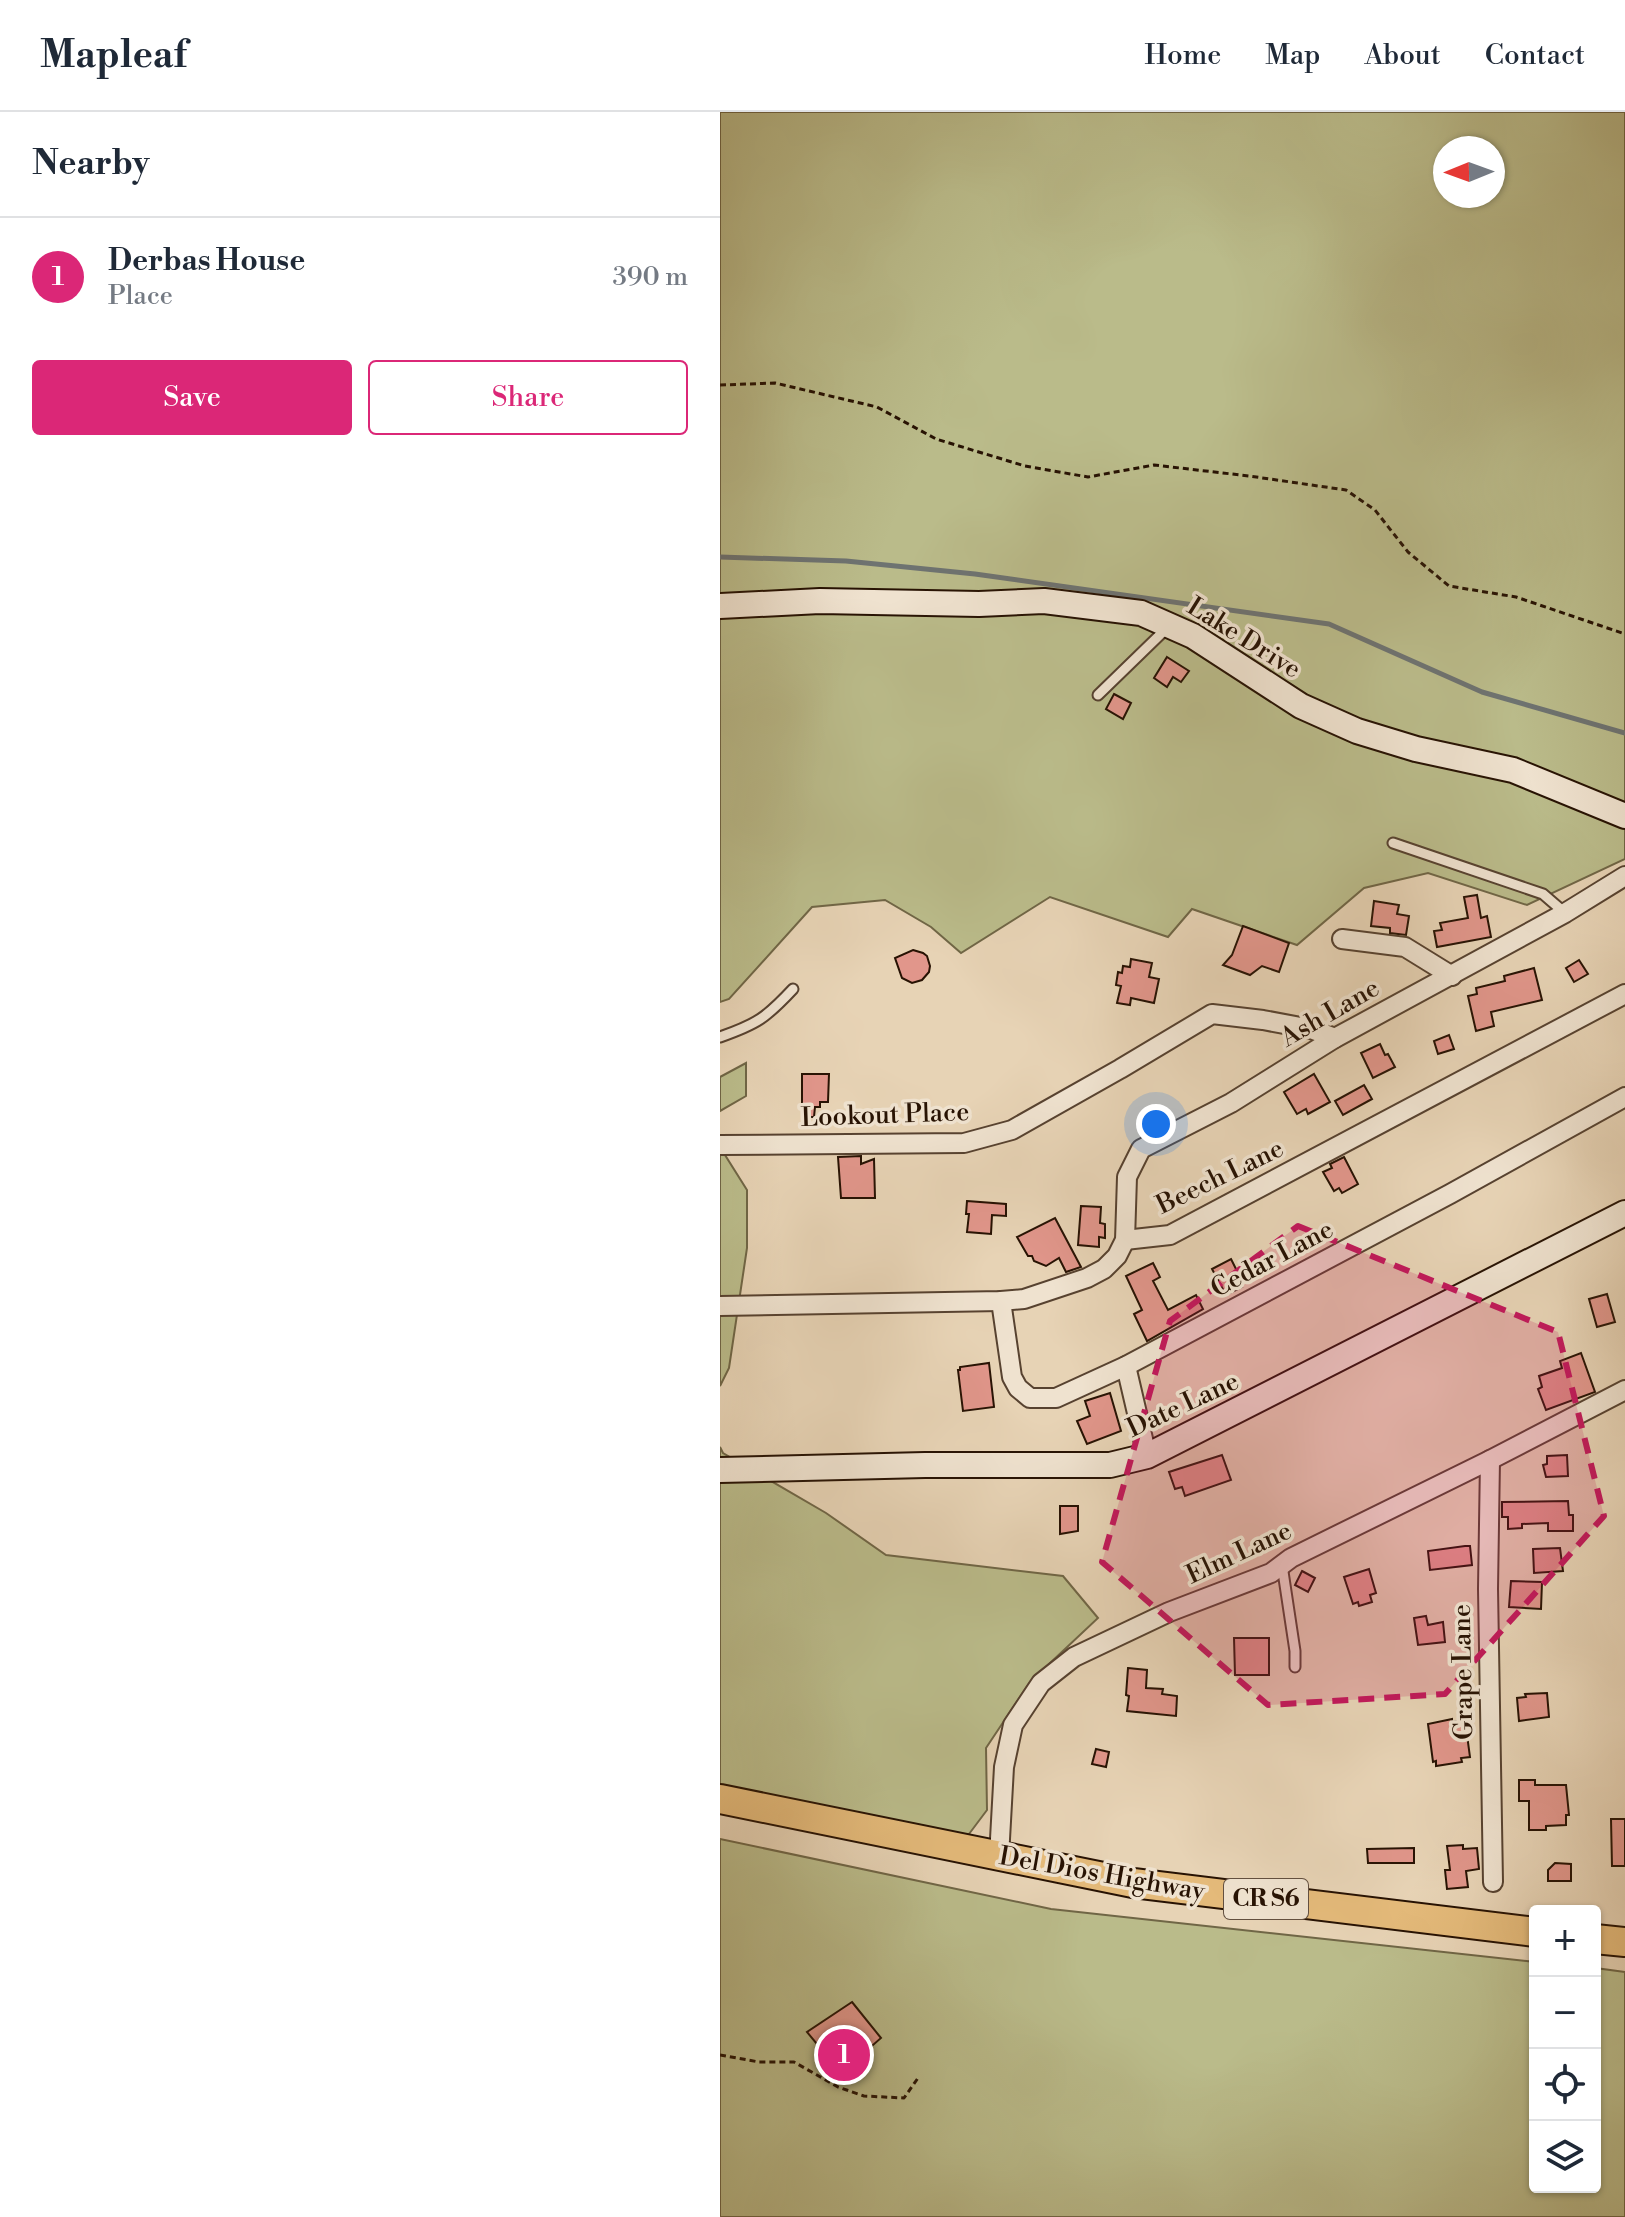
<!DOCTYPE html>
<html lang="en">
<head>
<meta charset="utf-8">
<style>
	body { margin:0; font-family:"Libre Bodoni",serif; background:#f2f2f3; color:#1f2937 }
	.controls { position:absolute; right:24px; bottom:24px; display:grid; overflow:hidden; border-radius:8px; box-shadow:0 2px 6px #0004 }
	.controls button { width:72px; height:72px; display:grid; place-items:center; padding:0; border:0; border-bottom:2px solid #e0e1e3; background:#fff; color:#1f2937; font:40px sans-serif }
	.compass { position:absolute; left:713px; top:24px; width:72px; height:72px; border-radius:50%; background:#fff; box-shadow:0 2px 6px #0004; rotate:269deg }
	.you { position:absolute; left:436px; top:1012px; width:28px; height:28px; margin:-20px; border:6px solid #fff; border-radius:50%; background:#1a73e8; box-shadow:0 0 0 12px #1a73e833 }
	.badge { display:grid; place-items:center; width:52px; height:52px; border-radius:50%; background:#db2777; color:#fff; font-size:26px; font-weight:700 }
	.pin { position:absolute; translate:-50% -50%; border:4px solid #fff; box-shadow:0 2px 8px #0006 }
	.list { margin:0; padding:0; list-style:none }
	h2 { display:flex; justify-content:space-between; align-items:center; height:104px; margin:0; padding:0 32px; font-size:34px }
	h2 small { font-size:26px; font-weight:400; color:#747a83 }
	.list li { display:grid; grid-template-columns:52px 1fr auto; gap:24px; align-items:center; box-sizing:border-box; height:120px; padding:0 32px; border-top:2px solid #e0e1e3 }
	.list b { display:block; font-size:30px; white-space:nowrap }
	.list p { margin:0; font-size:26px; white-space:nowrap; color:#747a83 }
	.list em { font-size:26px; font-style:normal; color:#747a83 }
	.actions { display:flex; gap:16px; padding:24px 32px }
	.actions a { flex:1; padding:18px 0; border:2px solid #db2777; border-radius:8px; text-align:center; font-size:28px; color:#db2777 }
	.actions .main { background:#db2777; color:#fff }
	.icon { flex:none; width:44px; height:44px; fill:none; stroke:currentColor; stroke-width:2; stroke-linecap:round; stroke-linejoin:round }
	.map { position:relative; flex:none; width:905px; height:2105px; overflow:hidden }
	header { display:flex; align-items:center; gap:48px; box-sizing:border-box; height:112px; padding:0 40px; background:#fff; border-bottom:2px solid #e0e1e3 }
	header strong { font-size:38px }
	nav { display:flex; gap:44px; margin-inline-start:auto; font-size:28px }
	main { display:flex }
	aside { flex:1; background:#fff }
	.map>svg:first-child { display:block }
	.green { fill:#babb8a; stroke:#706646; stroke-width:2; fill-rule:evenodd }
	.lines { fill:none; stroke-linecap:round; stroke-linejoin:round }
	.stream { stroke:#6e7371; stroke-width:5 }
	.building { fill:#e1968b; stroke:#271203; stroke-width:2 }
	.lane-casing { stroke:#574230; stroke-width:13 }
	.street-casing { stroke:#574230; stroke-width:22 }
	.secondary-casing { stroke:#271203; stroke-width:28 }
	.primary-casing { stroke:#271203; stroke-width:32 }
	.path { stroke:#271203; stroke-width:3; stroke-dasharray:6 4; stroke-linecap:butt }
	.lane { stroke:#efe2cf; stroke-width:9 }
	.street { stroke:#efe2cf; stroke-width:18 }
	.secondary { stroke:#efe2cf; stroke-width:24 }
	.primary { stroke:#e4ba7a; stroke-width:28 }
	.marked { fill:#c2185b; fill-opacity:0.2; stroke:#c2185b; stroke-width:6; stroke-dasharray:16 10; stroke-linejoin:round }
	.labels { text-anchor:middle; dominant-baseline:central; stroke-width:7; stroke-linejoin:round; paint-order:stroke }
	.shield { fill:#efe2cf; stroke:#635040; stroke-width:2 }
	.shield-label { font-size:24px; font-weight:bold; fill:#271203 }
	.street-label { font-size:26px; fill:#271203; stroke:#efe2cf }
</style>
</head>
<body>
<header>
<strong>Mapleaf</strong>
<nav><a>Home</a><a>Map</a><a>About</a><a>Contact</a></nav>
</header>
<main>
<aside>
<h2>Nearby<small></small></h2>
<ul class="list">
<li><span class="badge">1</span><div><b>Derbas House</b><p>Place</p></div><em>390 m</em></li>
</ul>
<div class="actions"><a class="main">Save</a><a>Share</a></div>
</aside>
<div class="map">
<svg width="905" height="2105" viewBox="0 0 905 2105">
	<rect width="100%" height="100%" fill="#e7d3b5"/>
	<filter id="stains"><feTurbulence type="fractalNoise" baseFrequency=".0025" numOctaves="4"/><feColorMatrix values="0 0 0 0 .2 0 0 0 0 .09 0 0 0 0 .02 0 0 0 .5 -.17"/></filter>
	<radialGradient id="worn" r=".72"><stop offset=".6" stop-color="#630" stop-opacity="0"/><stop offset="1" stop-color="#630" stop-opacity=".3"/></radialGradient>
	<!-- green -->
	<g class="green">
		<path d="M 0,0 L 905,0 L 905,747 L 807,793 L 708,761 L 644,776 L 577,833 L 472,797 L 448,825 L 330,785 L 241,841 L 211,815 L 165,788 L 92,795 L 9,887 L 0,890 ZM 725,36 L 773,36 L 773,84 L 725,84 Z"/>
		<path d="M 26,951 L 26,984 L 0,999 L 0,965 Z"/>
		<path d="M 0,1035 L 27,1078 L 27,1136 L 9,1256 L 0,1274 Z"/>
		<path d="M 0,1335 L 3,1341 L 106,1401 L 166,1443 L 343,1464 L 378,1506 L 310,1570 L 266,1636 L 267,1698 L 246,1726 L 0,1675 Z"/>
		<path d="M 0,1727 L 331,1797 L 815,1850 L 815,2075 L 875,2075 L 875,1856 L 905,1860 L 905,2105 L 0,2105 Z"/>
	</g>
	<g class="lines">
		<!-- stream -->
		<path class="stream" d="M 0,445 L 126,449 L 255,462 L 609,512 L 762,580 L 905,621"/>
	</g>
	<!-- building -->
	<g class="building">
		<path d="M 447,545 L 469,559 L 461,570 L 453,565 L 447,575 L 434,566 Z"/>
		<path d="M 394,582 L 411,591 L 403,607 L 386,597 Z"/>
		<path d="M 757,783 L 761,806 L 767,804 L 771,825 L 717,835 L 714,819 L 722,818 L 720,811 L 748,806 L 744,785 Z"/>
		<path d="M 654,789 L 679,793 L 677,802 L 689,804 L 686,823 L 670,821 L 670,816 L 651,814 Z"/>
		<path d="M 523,814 L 569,831 L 559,860 L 542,854 L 530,863 L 503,853 L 512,843 Z"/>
		<path d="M 193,838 L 203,841 L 207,844 L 210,854 L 209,860 L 202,868 L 192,871 L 182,866 L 175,846 Z"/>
		<path d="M 411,847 L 432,851 L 429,865 L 439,867 L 434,891 L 411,886 L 410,893 L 397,891 L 401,874 L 396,873 L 398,860 L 402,861 L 403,854 L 410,855 Z"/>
		<path d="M 859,848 L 868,862 L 854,870 L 846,856 Z"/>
		<path d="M 814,856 L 822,888 L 771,900 L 774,914 L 756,919 L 748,884 L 757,882 L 756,876 L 785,869 L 784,864 Z"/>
		<path d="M 729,923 L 734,937 L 718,942 L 714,929 Z"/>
		<path d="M 660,932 L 665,943 L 668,942 L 675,955 L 653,966 L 641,941 Z"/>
		<path d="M 82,962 L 109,962 L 108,990 L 100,990 L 100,995 L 95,995 L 94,1005 L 82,1005 Z"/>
		<path d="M 594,962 L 610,990 L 588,1002 L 586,997 L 577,1002 L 564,980 Z"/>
		<path d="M 644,973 L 652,987 L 623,1003 L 615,989 Z"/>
		<path d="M 141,1044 L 141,1052 L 154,1047 L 155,1086 L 121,1086 L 118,1045 Z"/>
		<path d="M 624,1045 L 638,1072 L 622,1081 L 619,1076 L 614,1079 L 603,1060 L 612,1056 L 610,1052 Z"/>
		<path d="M 247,1089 L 286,1092 L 286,1104 L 272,1103 L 271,1122 L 247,1120 L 249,1102 L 246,1102 Z"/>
		<path d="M 361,1094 L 381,1095 L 380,1111 L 385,1112 L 385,1126 L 379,1125 L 379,1135 L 358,1133 Z"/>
		<path d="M 335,1106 L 361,1155 L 346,1160 L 339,1146 L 326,1154 L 314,1149 L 312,1144 L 308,1144 L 297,1125 Z"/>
		<path d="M 511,1147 L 519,1163 L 517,1165 L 522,1175 L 506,1183 L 492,1157 Z"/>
		<path d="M 433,1151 L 440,1165 L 433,1169 L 448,1198 L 476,1183 L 483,1197 L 427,1229 L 414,1202 L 422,1198 L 406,1164 Z"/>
		<path d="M 887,1182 L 895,1210 L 877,1215 L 869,1187 Z"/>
		<path d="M 861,1241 L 875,1280 L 826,1298 L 818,1277 L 822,1275 L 819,1264 L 842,1256 L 840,1249 Z"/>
		<path d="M 269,1251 L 274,1295 L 243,1299 L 238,1258 L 240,1258 L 240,1255 Z"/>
		<path d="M 390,1281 L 401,1319 L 367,1332 L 357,1309 L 370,1304 L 365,1289 Z"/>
		<path d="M 502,1343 L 511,1368 L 465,1384 L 462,1375 L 455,1377 L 449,1360 Z"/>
		<path d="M 847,1343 L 848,1364 L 826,1365 L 823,1353 L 827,1352 L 827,1344 Z"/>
		<path d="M 848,1389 L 849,1403 L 853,1403 L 853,1419 L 828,1419 L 828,1411 L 802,1412 L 802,1416 L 788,1417 L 788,1405 L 782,1405 L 782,1390 Z"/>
		<path d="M 340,1394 L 358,1394 L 358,1419 L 340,1422 Z"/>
		<path d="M 745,1434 L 750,1434 L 752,1453 L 710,1458 L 708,1439 Z"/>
		<path d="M 840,1436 L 843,1459 L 814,1461 L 813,1437 Z"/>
		<path d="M 649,1457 L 656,1481 L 650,1483 L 652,1490 L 639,1494 L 638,1490 L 633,1492 L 624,1465 Z"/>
		<path d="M 582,1459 L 595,1466 L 588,1480 L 575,1473 Z"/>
		<path d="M 791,1469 L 822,1470 L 821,1497 L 789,1495 Z"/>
		<path d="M 706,1504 L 708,1513 L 723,1510 L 725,1530 L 698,1533 L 694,1506 Z"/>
		<path d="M 514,1526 L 549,1526 L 549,1563 L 515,1563 Z"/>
		<path d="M 408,1556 L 427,1558 L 426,1576 L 443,1577 L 442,1582 L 457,1584 L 456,1604 L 407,1599 L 409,1584 L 406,1583 Z"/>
		<path d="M 827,1581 L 829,1605 L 799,1609 L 797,1586 L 806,1585 L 805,1582 Z"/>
		<path d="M 732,1607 L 732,1610 L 745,1608 L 750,1645 L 741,1646 L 742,1650 L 716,1654 L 716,1649 L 713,1650 L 708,1612 Z"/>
		<path d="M 376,1637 L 389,1640 L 386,1655 L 372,1652 Z"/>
		<path d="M 799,1668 L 815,1668 L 815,1673 L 846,1673 L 849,1703 L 846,1703 L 846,1713 L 826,1714 L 826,1718 L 809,1718 L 809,1689 L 799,1689 Z"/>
		<path d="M 891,1707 L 905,1707 L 905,1754 L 892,1754 Z"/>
		<path d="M 743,1733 L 743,1737 L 757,1736 L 759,1757 L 746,1759 L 748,1775 L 727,1777 L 725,1758 L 730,1758 L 727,1734 Z"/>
		<path d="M 694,1736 L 694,1751 L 648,1751 L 647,1737 Z"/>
		<path d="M 835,1751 L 851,1752 L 851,1769 L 828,1769 L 828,1758 Z"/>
		<path d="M 132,1890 L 161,1926 L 121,1961 L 87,1920 Z"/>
	</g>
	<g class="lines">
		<!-- lane casing -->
		<g class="lane-casing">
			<g id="lane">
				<path d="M 378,583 L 448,515"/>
				<path d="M 673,731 L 823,782 L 845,801"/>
				<path d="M 0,925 C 37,912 46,906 73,877"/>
				<path d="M 562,1453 L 575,1539 L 575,1555"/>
			</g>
		</g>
		<!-- street casing -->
		<g class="street-casing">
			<g id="street">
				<path d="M 622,827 L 685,835 L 732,864"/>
				<path d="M 0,1033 L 244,1031 L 292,1018 L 400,957 L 492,902 L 543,908 L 591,917 L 615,926"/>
				<path d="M 405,1128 L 450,1123 L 905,882"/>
				<path d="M 281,1189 L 292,1265 L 298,1276 L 310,1286 L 336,1286 L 406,1254 L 730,1082 L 905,985"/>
				<path d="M 0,1194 L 281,1189 L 304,1187 L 367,1166 L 384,1157 L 397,1144 L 405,1128 L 407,1065 L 421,1037 L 511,991 L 615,926 L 845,801 L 905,764"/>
				<path d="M 406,1254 L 427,1344"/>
				<path d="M 770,1348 L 768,1477 L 773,1770"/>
				<path d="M 279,1745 L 284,1655 L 293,1613 L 321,1571 L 354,1545 L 449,1500 L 551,1461 L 571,1446 L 770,1348 L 905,1278"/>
			</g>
		</g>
		<!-- secondary casing -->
		<g class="secondary-casing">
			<g id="secondary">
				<path d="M 0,494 L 100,489 L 259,492 L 324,489 L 421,501 L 473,524 L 581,594 L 637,619 L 696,637 L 793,658 L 905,704"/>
				<path d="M 0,1358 L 205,1353 L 390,1353 L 427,1344 L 905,1101"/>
			</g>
		</g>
		<!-- primary casing -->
		<g class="primary-casing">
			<g id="primary">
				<path d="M 0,1687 L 413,1771 L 815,1820"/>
				<path d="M 875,1827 L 905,1830"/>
			</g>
		</g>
		<!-- path -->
		<g class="path">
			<path d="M 0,273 L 55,271 L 157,295 L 216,327 L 305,354 L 368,365 L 434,353 L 529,364 L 626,378 L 655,398 L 688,440 L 729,474 L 796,485 L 905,522"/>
			<path d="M 0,1943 L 39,1950 L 74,1950 L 118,1975 L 144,1984 L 184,1986 L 198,1966"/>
		</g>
		<!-- lane -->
		<use href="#lane" class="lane"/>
		<!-- street -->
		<use href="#street" class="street"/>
		<!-- secondary -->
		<use href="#secondary" class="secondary"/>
		<!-- primary -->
		<use href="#primary" class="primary"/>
	</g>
	<!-- marked area -->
	<path class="marked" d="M 578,1114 L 838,1220 L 884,1404 L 725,1582 L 548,1593 L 382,1450 L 450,1209 Z"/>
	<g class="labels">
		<!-- shield labels -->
		<rect class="shield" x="504" y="1767" width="84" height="40" rx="6"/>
		<g class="shield-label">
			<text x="546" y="1787">CR S6</text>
		</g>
		<!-- street labels -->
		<g class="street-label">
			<text transform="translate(524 526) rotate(32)">Lake Drive</text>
			<text transform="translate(610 901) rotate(-30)">Ash Lane</text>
			<text transform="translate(165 1003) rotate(-2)">Lookout Place</text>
			<text transform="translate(500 1065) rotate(-26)">Beech Lane</text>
			<text transform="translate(552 1147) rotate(-28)">Cedar Lane</text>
			<text transform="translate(463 1293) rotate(-25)">Date Lane</text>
			<text transform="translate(519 1441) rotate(-25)">Elm Lane</text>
			<text transform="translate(743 1560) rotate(-91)">Grape Lane</text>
			<text transform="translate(382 1762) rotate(10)">Del Dios Highway</text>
		</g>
	</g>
	<rect width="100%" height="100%" filter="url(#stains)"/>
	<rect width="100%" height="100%" fill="url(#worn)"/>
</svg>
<div class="controls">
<button>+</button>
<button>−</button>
<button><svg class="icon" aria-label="locate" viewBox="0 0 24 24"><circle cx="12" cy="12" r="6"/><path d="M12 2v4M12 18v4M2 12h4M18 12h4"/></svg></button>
<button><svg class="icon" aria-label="layers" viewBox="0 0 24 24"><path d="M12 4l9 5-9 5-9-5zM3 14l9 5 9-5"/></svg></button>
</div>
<svg class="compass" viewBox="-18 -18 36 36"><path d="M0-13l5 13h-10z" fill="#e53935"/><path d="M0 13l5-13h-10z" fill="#747a83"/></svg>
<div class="you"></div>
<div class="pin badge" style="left:124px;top:1943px">1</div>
</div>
</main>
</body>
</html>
